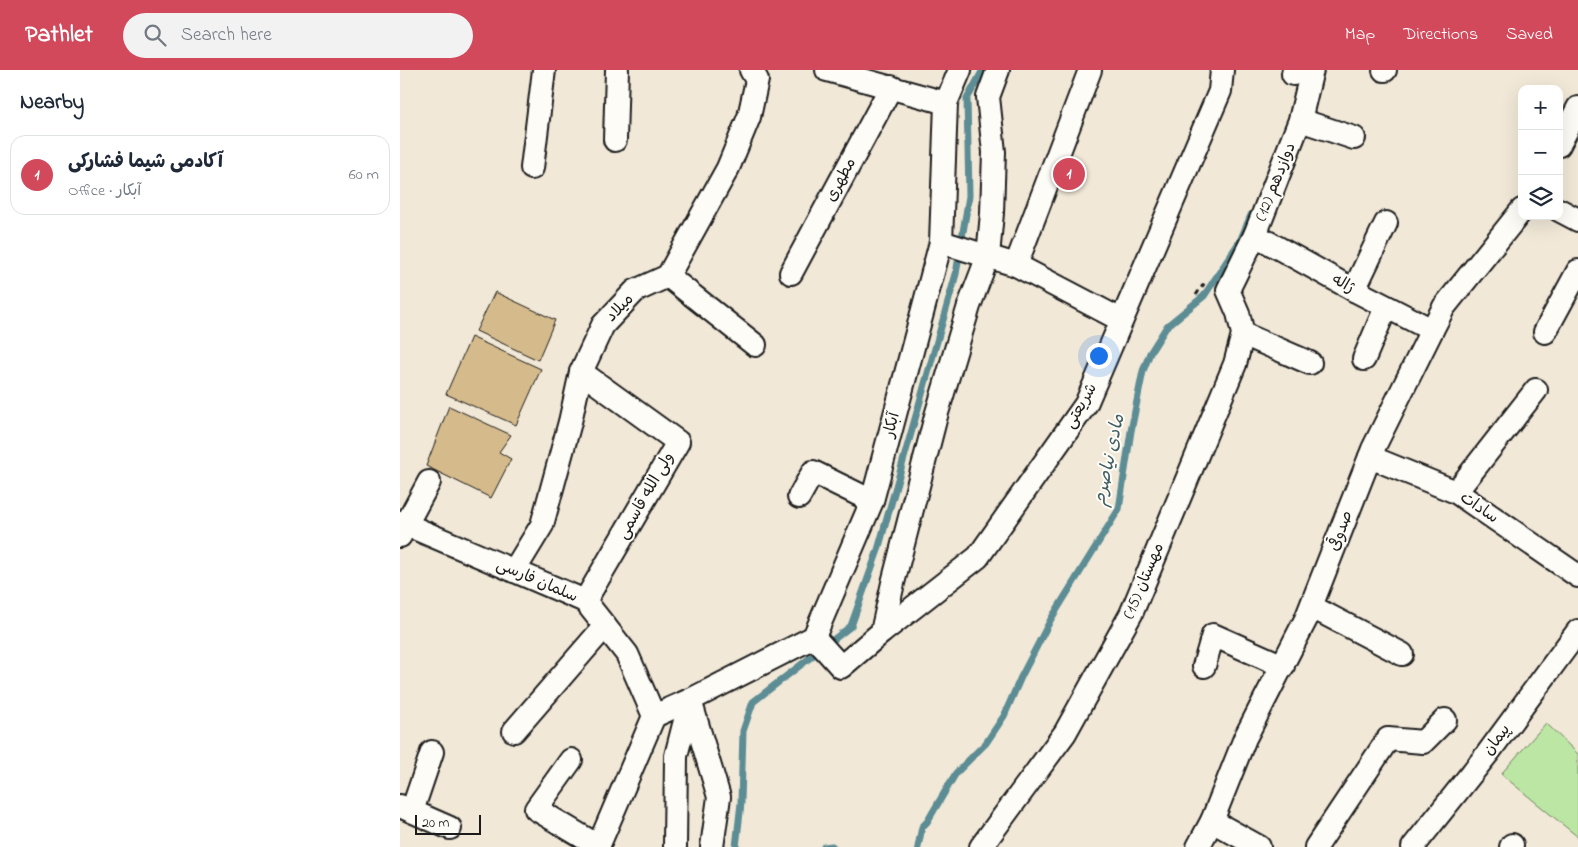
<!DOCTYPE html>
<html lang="en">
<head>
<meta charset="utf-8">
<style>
	body { margin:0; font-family:"Indie Flower","Playpen Sans Arabic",sans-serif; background:#f2f2f3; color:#1f2937 }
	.controls { position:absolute; right:15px; top:15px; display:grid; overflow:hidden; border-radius:10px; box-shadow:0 5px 20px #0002 }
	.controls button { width:45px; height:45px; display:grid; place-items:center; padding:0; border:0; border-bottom:1px solid #e0e1e3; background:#fff; color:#1f2937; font:25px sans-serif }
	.scale { position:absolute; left:15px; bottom:12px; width:66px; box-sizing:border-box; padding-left:5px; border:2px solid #1c1c1c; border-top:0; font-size:14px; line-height:18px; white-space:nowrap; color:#1c1c1c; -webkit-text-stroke:4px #fdfcf7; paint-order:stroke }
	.you { position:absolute; left:698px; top:285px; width:18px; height:18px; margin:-12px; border:4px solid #fff; border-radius:50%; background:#1a73e8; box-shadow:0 0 0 8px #1a73e833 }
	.badge { display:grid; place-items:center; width:32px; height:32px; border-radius:50%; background:#d1495b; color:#fff; font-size:16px; font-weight:700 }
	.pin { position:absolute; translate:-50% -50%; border:2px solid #fff; box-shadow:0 1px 5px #0006 }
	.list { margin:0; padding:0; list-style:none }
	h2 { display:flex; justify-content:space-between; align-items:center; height:65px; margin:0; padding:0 20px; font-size:21px }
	h2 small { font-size:16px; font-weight:400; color:#747a83 }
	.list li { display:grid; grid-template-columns:32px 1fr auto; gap:15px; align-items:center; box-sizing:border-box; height:80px; margin:0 10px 10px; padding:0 10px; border:1px solid #e0e1e3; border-radius:15px }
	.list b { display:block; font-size:19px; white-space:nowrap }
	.list p { margin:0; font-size:16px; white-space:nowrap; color:#747a83 }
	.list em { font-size:16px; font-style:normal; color:#747a83 }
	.icon { flex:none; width:28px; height:28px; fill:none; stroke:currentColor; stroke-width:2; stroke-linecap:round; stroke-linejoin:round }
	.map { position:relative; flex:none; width:1178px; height:777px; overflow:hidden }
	header { display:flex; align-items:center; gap:30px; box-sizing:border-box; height:70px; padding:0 25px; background:#d1495b; color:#fff }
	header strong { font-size:24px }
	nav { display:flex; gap:28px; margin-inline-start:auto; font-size:18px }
	.search { width:350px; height:45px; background:#f2f2f3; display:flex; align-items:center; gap:12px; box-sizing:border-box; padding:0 18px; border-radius:28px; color:#747a83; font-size:19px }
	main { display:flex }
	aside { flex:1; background:#fff }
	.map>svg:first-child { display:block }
	.green { fill:#bce6a3; stroke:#6c8160 }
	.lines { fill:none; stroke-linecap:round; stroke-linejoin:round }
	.stream { stroke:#5c8c94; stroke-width:7 }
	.building { fill:#d5bb8b; stroke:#1c1c1c }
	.minor-casing { stroke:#1c1c1c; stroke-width:26 }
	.path { stroke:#1c1c1c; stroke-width:3; stroke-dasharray:5 4; stroke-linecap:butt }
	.minor { stroke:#fdfcf7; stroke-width:22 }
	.labels { text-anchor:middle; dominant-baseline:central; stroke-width:4; stroke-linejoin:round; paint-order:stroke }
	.street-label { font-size:16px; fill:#1c1c1c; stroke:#fdfcf7 }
	.water-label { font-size:18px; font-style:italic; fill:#415d62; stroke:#fdfcf7 }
</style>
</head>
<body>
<header>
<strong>Pathlet</strong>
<div class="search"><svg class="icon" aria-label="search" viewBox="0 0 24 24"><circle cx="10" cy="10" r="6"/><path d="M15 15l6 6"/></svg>Search here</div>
<nav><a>Map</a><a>Directions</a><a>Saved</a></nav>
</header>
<main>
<aside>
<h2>Nearby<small></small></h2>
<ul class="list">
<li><span class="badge">1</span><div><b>آکادمی شیما فشارکی</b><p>Office · آبکار</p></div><em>60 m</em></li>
</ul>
</aside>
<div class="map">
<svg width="1178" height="777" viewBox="0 0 1178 777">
	<rect width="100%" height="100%" fill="#f1e8d7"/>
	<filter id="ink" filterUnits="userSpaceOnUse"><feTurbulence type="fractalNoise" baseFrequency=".02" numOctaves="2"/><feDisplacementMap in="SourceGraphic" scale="10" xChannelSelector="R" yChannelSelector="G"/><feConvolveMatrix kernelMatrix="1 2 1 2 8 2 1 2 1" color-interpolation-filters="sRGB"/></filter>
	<g filter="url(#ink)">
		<!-- green -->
		<path class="green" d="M 1146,653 L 1178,684 L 1178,767 L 1101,704 Z"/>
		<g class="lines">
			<!-- stream -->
			<g class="stream">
				<path d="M 336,777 L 341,733 L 343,661 L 353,632 L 451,556 L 478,480 L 556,204 L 569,126 L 567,29 L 583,0"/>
				<path d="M 424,777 L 432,776 L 433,777"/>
				<path d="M 518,777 L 522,757 L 527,752 L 556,703 L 586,673 L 604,646 L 621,607 L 651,549 L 719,439 L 731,361 L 743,301 L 750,283 L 767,256 L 804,226 L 840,171 L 851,145"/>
			</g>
		</g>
		<!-- building -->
		<g class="building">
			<path d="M 95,222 L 155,250 L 138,290 L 76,261 Z"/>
			<path d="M 71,267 L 141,299 L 116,355 L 46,324 Z"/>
			<path d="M 49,336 L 111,365 L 99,382 L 111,389 L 91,428 L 26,396 Z"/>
		</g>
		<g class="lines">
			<!-- minor casing -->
			<g class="minor-casing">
				<g id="minor">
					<path d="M 427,0 L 546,33"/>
					<path d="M 984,0 L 985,0"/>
					<path d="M 893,4 L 894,0"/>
					<path d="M 900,50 L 954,68"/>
					<path d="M 215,70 L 217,0"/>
					<path d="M 1159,75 L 1178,38"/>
					<path d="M 132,98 L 144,0"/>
					<path d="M 1159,140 L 1178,150"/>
					<path d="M 855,165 L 954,220 L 1032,260"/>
					<path d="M 541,172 L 616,195 L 721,250"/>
					<path d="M 616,195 L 690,0"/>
					<path d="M 391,203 L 491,17"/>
					<path d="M 268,206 L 355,275"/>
					<path d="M 954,220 L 986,153"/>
					<path d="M 1145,262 L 1178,201"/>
					<path d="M 843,264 L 910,293"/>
					<path d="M 964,289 L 986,237"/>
					<path d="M 181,302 L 278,372 L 185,531"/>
					<path d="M 970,387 L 1056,422 L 1178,506"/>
					<path d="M 1056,422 L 1136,320"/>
					<path d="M 399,427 L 413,402 L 472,431"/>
					<path d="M 0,452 L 185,531 L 227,584 L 254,646 L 198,777"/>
					<path d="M 0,466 L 29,412"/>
					<path d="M 114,501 L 142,455 L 170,352 L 181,302 L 203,255 L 235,221 L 268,206 L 328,98 L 349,47 L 357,10 L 351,0"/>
					<path d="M 912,537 L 1002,584"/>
					<path d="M 482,562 L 578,487 L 686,334 L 820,21 L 822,0"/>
					<path d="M 414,567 L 441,597 L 482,562 L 493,513 L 536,346 L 569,236 L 588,186 L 592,143 L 594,82 L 588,27 L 598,0"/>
					<path d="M 804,596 L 813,565 L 883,596"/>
					<path d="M 290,630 L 319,727 L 312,777"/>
					<path d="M 254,646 L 290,630 L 414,567 L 472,431 L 541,172 L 546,33 L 560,0"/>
					<path d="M 114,661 L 205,556"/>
					<path d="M 171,690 L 136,739 L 198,776"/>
					<path d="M 0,736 L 50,758"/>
					<path d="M 12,741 L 32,682"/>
					<path d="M 275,777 L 276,686 L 290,631"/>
					<path d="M 581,777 L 665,663 L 731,544 L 835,294 L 843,264 L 838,243 L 828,220 L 855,165 L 900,50 L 912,0"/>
					<path d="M 798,777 L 812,751"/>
					<path d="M 859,777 L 812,751 L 845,668 L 906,549 L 973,379 L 1032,260 L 1044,237 L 1122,140"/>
					<path d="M 916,777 L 988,669 L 1023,672 L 1045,650"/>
					<path d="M 1013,777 L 1088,683 L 1178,561"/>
					<path d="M 1111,777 L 1112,775"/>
				</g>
			</g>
			<!-- path -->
			<path class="path" d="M 796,225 L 806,211"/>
			<!-- minor -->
			<use href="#minor" class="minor"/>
		</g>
	</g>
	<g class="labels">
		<!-- street labels -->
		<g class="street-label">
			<text transform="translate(441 110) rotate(-62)">مطهری</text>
			<text transform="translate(876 112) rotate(-68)">دوازدهم (12)</text>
			<text transform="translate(943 214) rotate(29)">ژاله</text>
			<text transform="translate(220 238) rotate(-46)">میلاد</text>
			<text transform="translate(681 336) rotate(-60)">شریعتی</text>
			<text transform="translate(492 355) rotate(-75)">آبکار</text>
			<text transform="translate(246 426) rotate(-60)">ولی الله قاسمی</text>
			<text transform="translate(1079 438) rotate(34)">سادات</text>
			<text transform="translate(941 461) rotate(-69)">صدوقی</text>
			<text transform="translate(137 511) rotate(23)">سلمان فارسی</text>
			<text transform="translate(744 511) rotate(-67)">مهستان (15)</text>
			<text transform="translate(1097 670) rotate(-53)">پیمان</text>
		</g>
		<!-- water labels -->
		<g class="water-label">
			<text transform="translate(710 390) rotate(-78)">مادی نیاصرم</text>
		</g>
	</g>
</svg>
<div class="controls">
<button>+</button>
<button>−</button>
<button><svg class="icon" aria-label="layers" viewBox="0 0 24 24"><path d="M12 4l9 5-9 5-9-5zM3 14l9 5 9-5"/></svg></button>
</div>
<div class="scale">20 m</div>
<div class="you"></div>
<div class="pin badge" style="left:669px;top:104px">1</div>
</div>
</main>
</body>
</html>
